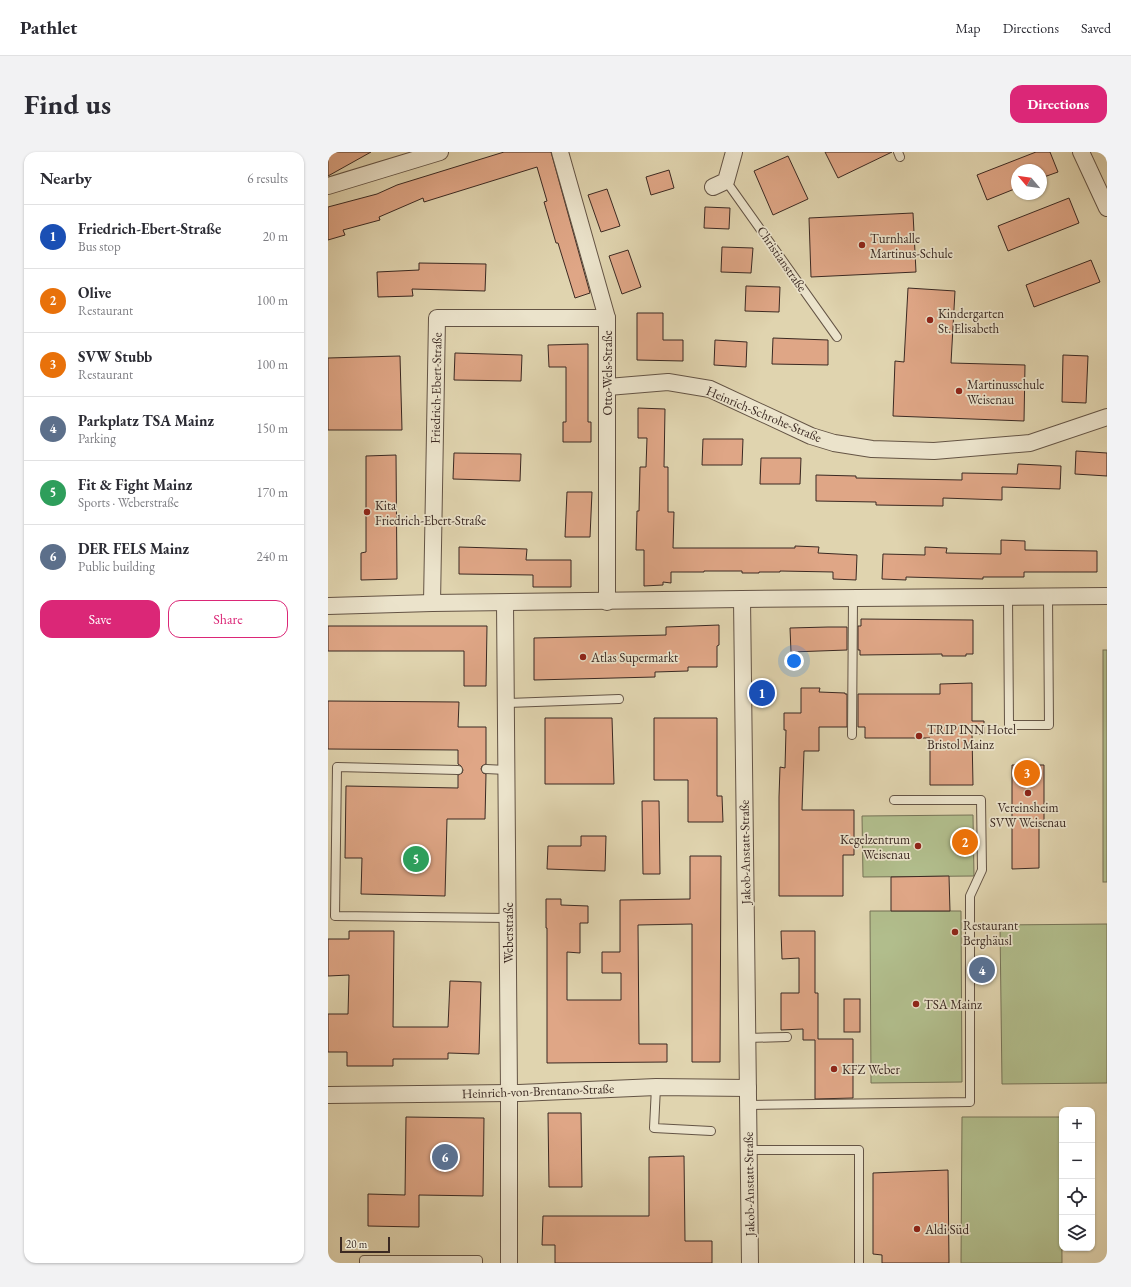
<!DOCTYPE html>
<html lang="en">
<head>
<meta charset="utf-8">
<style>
	body { margin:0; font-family:"EB Garamond",serif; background:#f2f2f3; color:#2b2b33 }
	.controls { position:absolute; right:12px; bottom:12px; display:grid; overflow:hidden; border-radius:8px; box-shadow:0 1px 3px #0004 }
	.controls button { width:36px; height:36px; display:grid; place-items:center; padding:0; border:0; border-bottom:1px solid #e1e1e2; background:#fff; color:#2b2b33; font:20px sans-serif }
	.compass { position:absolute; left:683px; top:12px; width:36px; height:36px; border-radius:50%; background:#fff; box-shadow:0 1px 3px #0004; rotate:299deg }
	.scale { position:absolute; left:12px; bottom:10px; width:50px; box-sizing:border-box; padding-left:4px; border:2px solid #3b2922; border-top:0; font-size:11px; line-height:14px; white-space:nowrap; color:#3b2922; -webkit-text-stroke:3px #ebe3cb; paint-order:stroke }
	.you { position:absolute; left:466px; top:509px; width:14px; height:14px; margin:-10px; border:3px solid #fff; border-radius:50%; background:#1a73e8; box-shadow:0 0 0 6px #1a73e833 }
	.badge { display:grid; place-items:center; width:26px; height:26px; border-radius:50%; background:#db2777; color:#fff; font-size:13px; font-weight:700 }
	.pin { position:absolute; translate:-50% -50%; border:2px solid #fff; box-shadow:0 1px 4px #0006 }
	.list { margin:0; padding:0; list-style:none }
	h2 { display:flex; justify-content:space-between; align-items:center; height:52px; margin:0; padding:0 16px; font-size:17px }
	h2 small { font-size:13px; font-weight:400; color:#7c7c81 }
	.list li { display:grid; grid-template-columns:26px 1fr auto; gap:12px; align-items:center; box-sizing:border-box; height:64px; padding:0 16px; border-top:1px solid #e1e1e2 }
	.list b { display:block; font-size:15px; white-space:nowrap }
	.list p { margin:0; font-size:13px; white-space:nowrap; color:#7c7c81 }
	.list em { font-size:13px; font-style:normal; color:#7c7c81 }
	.actions { display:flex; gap:8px; padding:12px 16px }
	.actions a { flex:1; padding:9px 0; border:1px solid #db2777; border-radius:12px; text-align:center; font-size:14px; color:#db2777 }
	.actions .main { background:#db2777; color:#fff }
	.icon { flex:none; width:22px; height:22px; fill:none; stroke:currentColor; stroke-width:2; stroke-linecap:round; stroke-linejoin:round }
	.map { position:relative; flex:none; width:779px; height:1111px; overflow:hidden; border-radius:12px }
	header { display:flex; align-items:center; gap:24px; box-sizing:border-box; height:56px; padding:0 20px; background:#fff; border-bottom:1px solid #e1e1e2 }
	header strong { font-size:19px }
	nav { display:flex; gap:22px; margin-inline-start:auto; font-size:14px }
	.intro { display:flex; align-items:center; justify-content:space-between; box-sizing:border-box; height:96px; padding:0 24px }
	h1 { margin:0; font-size:28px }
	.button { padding:10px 18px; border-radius:12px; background:#db2777; color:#fff; font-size:14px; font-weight:700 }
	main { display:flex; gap:24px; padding:0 24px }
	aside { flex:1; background:#fff; border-radius:12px; box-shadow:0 1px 3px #0004 }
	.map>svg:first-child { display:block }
	.green { fill:#b1bd8c; stroke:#767357 }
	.building { fill:#dfa686; stroke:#3b2922 }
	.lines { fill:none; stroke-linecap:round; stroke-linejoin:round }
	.service-casing { stroke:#645445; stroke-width:10 }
	.minor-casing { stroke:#645445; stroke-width:18 }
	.service { stroke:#ebe3cb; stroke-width:8 }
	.minor { stroke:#ebe3cb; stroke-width:16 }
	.poi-dot { fill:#8f2418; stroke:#ebe3cb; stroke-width:1.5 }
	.labels { text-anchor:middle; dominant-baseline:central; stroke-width:3.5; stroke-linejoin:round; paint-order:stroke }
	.poi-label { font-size:13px; fill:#3b2922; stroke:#ebe3cb; text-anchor:start }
	.street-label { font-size:13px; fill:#3b2922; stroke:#ebe3cb }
</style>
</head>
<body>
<header>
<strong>Pathlet</strong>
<nav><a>Map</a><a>Directions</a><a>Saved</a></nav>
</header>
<div class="intro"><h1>Find us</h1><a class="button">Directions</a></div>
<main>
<aside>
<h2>Nearby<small>6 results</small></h2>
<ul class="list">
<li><span class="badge" style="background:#1a4fb4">1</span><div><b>Friedrich-Ebert-Straße</b><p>Bus stop</p></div><em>20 m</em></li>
<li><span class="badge" style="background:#e8710a">2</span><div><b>Olive</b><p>Restaurant</p></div><em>100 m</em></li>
<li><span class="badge" style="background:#e8710a">3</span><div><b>SVW Stubb</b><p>Restaurant</p></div><em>100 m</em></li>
<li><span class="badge" style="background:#5c6f8a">4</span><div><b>Parkplatz TSA Mainz</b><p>Parking</p></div><em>150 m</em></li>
<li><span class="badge" style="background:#2e9e5b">5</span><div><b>Fit &amp; Fight Mainz</b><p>Sports · Weberstraße</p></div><em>170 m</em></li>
<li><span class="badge" style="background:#5c6f8a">6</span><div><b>DER FELS Mainz</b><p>Public building</p></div><em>240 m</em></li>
</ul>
<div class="actions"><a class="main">Save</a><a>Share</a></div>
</aside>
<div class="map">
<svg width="779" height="1111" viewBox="0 0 779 1111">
	<rect width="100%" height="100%" fill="#e0d4af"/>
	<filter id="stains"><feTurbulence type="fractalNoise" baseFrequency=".005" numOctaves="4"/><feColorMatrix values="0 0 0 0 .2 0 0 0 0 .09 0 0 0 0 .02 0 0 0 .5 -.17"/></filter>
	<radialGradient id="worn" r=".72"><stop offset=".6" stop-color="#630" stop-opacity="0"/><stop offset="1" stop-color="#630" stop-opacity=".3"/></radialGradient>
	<!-- green -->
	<g class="green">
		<rect x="775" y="498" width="4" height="232"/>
		<path d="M 645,663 L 646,724 L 535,725 L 534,664 Z"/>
		<path d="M 542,759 L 633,759 L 634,930 L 543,931 Z"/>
		<path d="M 779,772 L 779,931 L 674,932 L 672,773 Z"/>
		<path d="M 634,965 L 733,965 L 734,1111 L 633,1111 Z"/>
	</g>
	<!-- building -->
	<g class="building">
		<path d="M 0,0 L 43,0 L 0,24 Z"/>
		<path d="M 176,0 L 223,0 L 262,141 L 247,146 L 230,91 L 228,91 L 216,50 L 219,49 L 209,15 L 96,50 L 95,46 L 51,65 L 52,68 L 15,78 L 17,83 L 0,88 L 0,55 L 49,42 L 69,33 Z"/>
		<path d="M 497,0 L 564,0 L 510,26 Z"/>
		<path d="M 708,0 L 722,0 L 730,20 L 713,26 L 713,18 L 689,18 L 689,36 L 659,48 L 649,23 Z"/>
		<path d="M 460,4 L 480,47 L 445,63 L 426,19 Z"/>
		<path d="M 341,18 L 346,36 L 323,43 L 318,25 Z"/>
		<path d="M 279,37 L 292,74 L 273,80 L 260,43 Z"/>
		<path d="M 741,46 L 751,71 L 680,99 L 670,74 Z"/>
		<path d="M 377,55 L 402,56 L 401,77 L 376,76 Z"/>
		<path d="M 585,61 L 588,120 L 483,125 L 481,66 Z"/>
		<path d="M 394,95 L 425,96 L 423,121 L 393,120 Z"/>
		<path d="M 300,98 L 313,135 L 294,142 L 281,104 Z"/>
		<path d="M 763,108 L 772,130 L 706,155 L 698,133 Z"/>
		<path d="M 91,111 L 158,112 L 157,139 L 84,137 L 85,144 L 50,145 L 49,120 L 91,118 Z"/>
		<path d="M 418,134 L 452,135 L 451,160 L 417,159 Z"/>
		<path d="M 580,136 L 627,139 L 623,211 L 697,213 L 696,269 L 565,264 L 567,209 L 576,210 Z"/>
		<path d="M 309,161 L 335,161 L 335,188 L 355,188 L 355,209 L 309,208 Z"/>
		<path d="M 445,186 L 500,188 L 500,213 L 444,212 Z"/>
		<path d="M 387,188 L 419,190 L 418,215 L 386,213 Z"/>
		<path d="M 260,192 L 260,270 L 263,270 L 263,290 L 235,290 L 235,270 L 238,270 L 238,215 L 221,215 L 220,193 Z"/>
		<path d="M 127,201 L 194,203 L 193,229 L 126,228 Z"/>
		<path d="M 735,203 L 760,204 L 758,251 L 734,250 Z"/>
		<path d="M 72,204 L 74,278 L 0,278 L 0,206 Z"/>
		<path d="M 310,256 L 337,257 L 336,315 L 340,315 L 340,360 L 346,360 L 345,396 L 467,396 L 467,394 L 491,395 L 490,401 L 529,403 L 528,428 L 505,427 L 505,420 L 452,419 L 452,420 L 431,420 L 431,421 L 414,421 L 414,419 L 376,419 L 376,420 L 343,420 L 343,431 L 335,430 L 335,433 L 316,434 L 316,398 L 308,398 L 309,359 L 311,359 L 312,315 L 318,315 L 319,286 L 310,286 Z"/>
		<path d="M 375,287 L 415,287 L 414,313 L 374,313 Z"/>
		<path d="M 748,299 L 779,301 L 779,324 L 747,322 Z"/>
		<path d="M 126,301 L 193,302 L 192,329 L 125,327 Z"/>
		<path d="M 68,303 L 69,427 L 33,428 L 33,401 L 38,400 L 38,304 Z"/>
		<path d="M 433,306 L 473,306 L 472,332 L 432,332 Z"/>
		<path d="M 690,312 L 733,314 L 732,337 L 674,335 L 674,348 L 615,346 L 615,354 L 548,353 L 548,350 L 488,349 L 488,323 L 528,324 L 528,326 L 634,328 L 634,321 L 689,322 Z"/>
		<path d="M 239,340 L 264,340 L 262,385 L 237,385 Z"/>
		<path d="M 673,388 L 697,389 L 697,398 L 769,399 L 769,420 L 696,420 L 696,425 L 655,425 L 655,427 L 578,425 L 578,428 L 554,427 L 555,402 L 597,403 L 597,395 L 619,396 L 618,401 L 673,402 Z"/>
		<path d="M 131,395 L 199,397 L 198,408 L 243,408 L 243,435 L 205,435 L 205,423 L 131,422 Z"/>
		<path d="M 533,467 L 645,468 L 645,502 L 638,502 L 638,504 L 614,504 L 614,502 L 532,503 L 532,498 L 530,498 L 530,474 L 533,474 Z"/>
		<path d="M 391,473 L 391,493 L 389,494 L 389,515 L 360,515 L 360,519 L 327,520 L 327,525 L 206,528 L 206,486 L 338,483 L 338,475 Z"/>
		<path d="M 0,474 L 159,474 L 158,534 L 136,534 L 136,499 L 0,499 Z"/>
		<path d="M 500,475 L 519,475 L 519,498 L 463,500 L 462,476 Z"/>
		<path d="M 644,531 L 644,569 L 656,569 L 656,582 L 644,582 L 645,633 L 602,633 L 602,586 L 537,586 L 537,575 L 530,575 L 530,542 L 612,542 L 612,532 Z"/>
		<path d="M 473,536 L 492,536 L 491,540 L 517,541 L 517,542 L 519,542 L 519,575 L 491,575 L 491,599 L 476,599 L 474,658 L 526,658 L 526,703 L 515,703 L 515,744 L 451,744 L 451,645 L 452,615 L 457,616 L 458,578 L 456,578 L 456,561 L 473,561 Z"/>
		<path d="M 0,549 L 131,550 L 130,575 L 158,575 L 158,612 L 154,614 L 153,617 L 155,621 L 158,622 L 157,667 L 119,667 L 117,744 L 33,742 L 34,706 L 17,706 L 18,634 L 130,636 L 130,623 L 134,621 L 135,618 L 133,614 L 130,612 L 130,598 L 0,597 Z"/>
		<path d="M 217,566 L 284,566 L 286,632 L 217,632 Z"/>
		<path d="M 326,566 L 389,566 L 389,644 L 394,644 L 395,670 L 360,670 L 360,628 L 326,628 Z"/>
		<path d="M 684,613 L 716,613 L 716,669 L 711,669 L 711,716 L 684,717 Z"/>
		<path d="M 314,649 L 331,649 L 332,722 L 315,722 Z"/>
		<path d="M 253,684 L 278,684 L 277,719 L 219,717 L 220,694 L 253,694 Z"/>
		<path d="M 362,704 L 393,704 L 392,910 L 364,910 L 364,772 L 310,773 L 311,892 L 339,892 L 339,910 L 219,911 L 219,776 L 218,776 L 218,747 L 233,747 L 233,753 L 260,754 L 260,771 L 252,771 L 252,801 L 239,800 L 239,848 L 293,848 L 293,821 L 274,821 L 274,800 L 292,800 L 292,748 L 362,747 Z"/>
		<path d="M 621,724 L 622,759 L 563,759 L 563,725 Z"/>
		<path d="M 21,779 L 66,779 L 65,875 L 120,875 L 122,829 L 153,830 L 151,902 L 120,901 L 120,907 L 65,907 L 65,914 L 19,914 L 19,900 L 0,900 L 0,862 L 20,862 L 21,823 L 0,824 L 0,787 L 21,787 Z"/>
		<path d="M 453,779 L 487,779 L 487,841 L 490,841 L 490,887 L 525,887 L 525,946 L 487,947 L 487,888 L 475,888 L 475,877 L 453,878 L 453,841 L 471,841 L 471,806 L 454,807 Z"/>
		<rect x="516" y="847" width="16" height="33"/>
		<path d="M 220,961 L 253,961 L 254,1035 L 221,1035 Z"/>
		<path d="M 78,965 L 156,966 L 155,1044 L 91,1043 L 91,1075 L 40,1074 L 40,1042 L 77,1043 Z"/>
		<path d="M 356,1004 L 357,1089 L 384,1089 L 384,1111 L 227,1111 L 227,1093 L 214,1093 L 215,1064 L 321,1064 L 321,1005 Z"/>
		<path d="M 620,1018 L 621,1111 L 554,1111 L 554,1103 L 545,1102 L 545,1021 Z"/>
	</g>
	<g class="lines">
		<!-- service casing -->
		<g class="service-casing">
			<g id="service">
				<path d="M 570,0 L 572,5"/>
				<path d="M 398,29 L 509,185"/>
				<path d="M 680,445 L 681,573 L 721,573 L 720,445"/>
				<path d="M 178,551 L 291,547"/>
				<path d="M 524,583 L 525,447"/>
				<path d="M 158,617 L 178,618"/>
				<path d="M 130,618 L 9,615 L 7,764 L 180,766"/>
				<path d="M 419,886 L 459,885"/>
				<path d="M 328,935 L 326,976 L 383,979"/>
				<path d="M 420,953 L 642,950 L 642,744 L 654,718 L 653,648 L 566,648"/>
				<path d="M 420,998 L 531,998 L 531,1111"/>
				<path d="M 36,1111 L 36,1108 L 150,1108 L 150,1111"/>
			</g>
		</g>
		<!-- minor casing -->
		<g class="minor-casing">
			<g id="minor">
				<path d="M 232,0 L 279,166 L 279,450"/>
				<path d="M 753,0 L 779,56"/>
				<path d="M 0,34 L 112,0"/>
				<path d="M 385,35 L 398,29 L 406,0"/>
				<path d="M 280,235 L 340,230 L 382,237 L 483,284 L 506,291 L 544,297 L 606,299 L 702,291 L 779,265"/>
				<path d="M 414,447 L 422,1111"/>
				<path d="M 104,451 L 109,166 L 279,166"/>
				<path d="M 177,451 L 181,941 L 181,1111"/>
				<path d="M 0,454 L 104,451 L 414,447 L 779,444"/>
				<path d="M 0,943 L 191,941 L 328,935 L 420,936"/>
			</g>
		</g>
		<!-- service -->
		<use href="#service" class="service"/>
		<!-- minor -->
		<use href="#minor" class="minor"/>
	</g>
	<!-- markers -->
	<g class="poi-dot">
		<circle cx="534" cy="93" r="4"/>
		<circle cx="602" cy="168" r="4"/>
		<circle cx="631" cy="239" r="4"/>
		<circle cx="39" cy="360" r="4"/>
		<circle cx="255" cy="505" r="4"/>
		<circle cx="591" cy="584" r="4"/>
		<circle cx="700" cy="641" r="4"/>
		<circle cx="590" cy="694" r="4"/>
		<circle cx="627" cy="780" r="4"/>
		<circle cx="588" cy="852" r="4"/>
		<circle cx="506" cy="917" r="4"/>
		<circle cx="589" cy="1077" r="4"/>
	</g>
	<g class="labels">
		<!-- poi labels -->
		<g class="poi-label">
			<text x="542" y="86">Turnhalle<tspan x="542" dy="15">Martinus-Schule</tspan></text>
			<text x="610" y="161">Kindergarten<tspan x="610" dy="15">St. Elisabeth</tspan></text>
			<text x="639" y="232">Martinusschule<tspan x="639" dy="15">Weisenau</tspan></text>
			<text x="47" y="353">Kita<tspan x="47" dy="15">Friedrich-Ebert-Straße</tspan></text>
			<text x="263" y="505">Atlas Supermarkt</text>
			<text x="599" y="577">TRIP INN Hotel<tspan x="599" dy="15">Bristol Mainz</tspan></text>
			<text x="700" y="655" text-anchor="middle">Vereinsheim<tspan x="700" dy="15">SVW Weisenau</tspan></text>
			<text x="582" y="687" text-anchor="end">Kegelzentrum<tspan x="582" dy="15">Weisenau</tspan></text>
			<text x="635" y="773">Restaurant<tspan x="635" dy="15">Berghäusl</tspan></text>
			<text x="596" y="852">TSA Mainz</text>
			<text x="514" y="917">KFZ Weber</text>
			<text x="597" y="1077">Aldi Süd</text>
		</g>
		<!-- street labels -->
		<g class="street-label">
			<text transform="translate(454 107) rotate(55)">Christianstraße</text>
			<text transform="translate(279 221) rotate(-90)">Otto-Wels-Straße</text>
			<text transform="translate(108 236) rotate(-89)">Friedrich-Ebert-Straße</text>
			<text transform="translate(436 262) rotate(23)">Heinrich-Schrohe-Straße</text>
			<text transform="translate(417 700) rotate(-91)">Jakob-Anstatt-Straße</text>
			<text transform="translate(180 781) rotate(-90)">Weberstraße</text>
			<text transform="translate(210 939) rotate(-2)">Heinrich-von-Brentano-Straße</text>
			<text transform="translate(421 1032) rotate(-91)">Jakob-Anstatt-Straße</text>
		</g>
	</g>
	<rect width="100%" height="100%" filter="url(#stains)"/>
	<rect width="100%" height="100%" fill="url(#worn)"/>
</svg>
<div class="controls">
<button>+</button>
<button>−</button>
<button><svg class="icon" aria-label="locate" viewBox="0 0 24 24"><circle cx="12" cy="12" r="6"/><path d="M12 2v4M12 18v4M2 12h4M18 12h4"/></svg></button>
<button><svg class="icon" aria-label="layers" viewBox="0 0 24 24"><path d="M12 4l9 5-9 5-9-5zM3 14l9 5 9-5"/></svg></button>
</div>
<svg class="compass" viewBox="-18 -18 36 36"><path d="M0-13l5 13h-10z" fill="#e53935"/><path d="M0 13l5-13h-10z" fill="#7c7c81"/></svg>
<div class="scale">20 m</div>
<div class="you"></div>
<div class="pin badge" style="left:434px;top:541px;background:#1a4fb4">1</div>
<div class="pin badge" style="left:637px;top:690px;background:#e8710a">2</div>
<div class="pin badge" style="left:699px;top:621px;background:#e8710a">3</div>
<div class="pin badge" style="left:654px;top:818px;background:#5c6f8a">4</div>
<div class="pin badge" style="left:88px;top:707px;background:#2e9e5b">5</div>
<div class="pin badge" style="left:117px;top:1005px;background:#5c6f8a">6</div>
</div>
</main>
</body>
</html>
